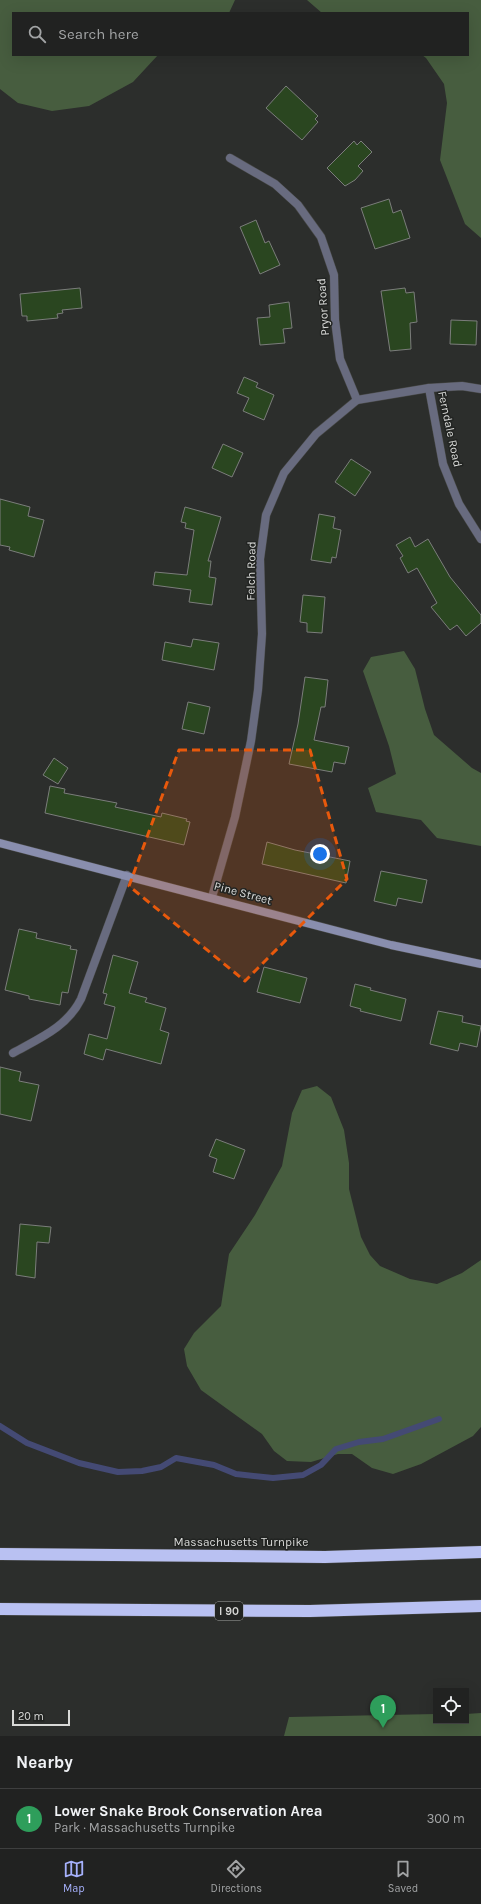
<!DOCTYPE html>
<html lang="en">
<head>
<meta charset="utf-8">
<style>
	body { margin:0; font-family:Karla,sans-serif; background:#292a2a; color:#f1f3f6 }
	.controls { position:absolute; right:12px; bottom:12px; display:grid; overflow:hidden; border-radius:0px; box-shadow:0 4px 16px #0002 }
	.controls button { width:36px; height:36px; display:grid; place-items:center; padding:0; border:0; border-bottom:1px solid #3e3f3f; background:#212221; color:#f1f3f6; font:20px sans-serif }
	.scale { position:absolute; left:12px; bottom:10px; width:58px; box-sizing:border-box; padding-left:4px; border:2px solid #d8d9d7; border-top:0; font-size:11px; line-height:14px; white-space:nowrap; color:#d8d9d7; -webkit-text-stroke:3px #222422; paint-order:stroke }
	.you { position:absolute; left:320px; top:854px; width:14px; height:14px; margin:-10px; border:3px solid #fff; border-radius:50%; background:#1a73e8; box-shadow:0 0 0 6px #1a73e833 }
	.badge { display:grid; place-items:center; width:26px; height:26px; border-radius:50%; background:#a6b1fc; color:#fff; font-size:13px; font-weight:700 }
	.pin { position:absolute; translate:-50% -33px; filter:drop-shadow(0 1px 2px #0008) }
	.pin::after { content:''; position:absolute; top:21px; width:14px; height:12px; background:inherit; clip-path:polygon(0 0,100% 0,50% 100%) }
	.list { margin:0; padding:0; list-style:none }
	h2 { display:flex; justify-content:space-between; align-items:center; height:52px; margin:0; padding:0 16px; font-size:17px }
	h2 small { font-size:13px; font-weight:400; color:#a2a4a5 }
	.list li { display:grid; grid-template-columns:26px 1fr auto; gap:12px; align-items:center; box-sizing:border-box; height:60px; padding:0 16px; border-top:1px solid #3e3f3f }
	.list b { display:block; font-size:15px; white-space:nowrap }
	.list p { margin:0; font-size:13px; white-space:nowrap; color:#a2a4a5 }
	.list em { font-size:13px; font-style:normal; color:#a2a4a5 }
	.icon { flex:none; width:22px; height:22px; fill:none; stroke:currentColor; stroke-width:2; stroke-linecap:round; stroke-linejoin:round }
	.map { position:relative; flex:none; width:481px; height:1736px; overflow:hidden }
	.search { position:absolute; background:#212221; box-shadow:0 4px 16px #0002; left:12px; right:12px; top:12px; height:44px; display:flex; align-items:center; gap:10px; box-sizing:border-box; padding:0 14px; border-radius:0px; color:#a2a4a5; font-size:15px }
	.sheet { height:112px; background:#212221 }
	nav { display:flex; justify-content:space-around; align-items:center; box-sizing:border-box; height:56px; border-top:1px solid #3e3f3f; background:#212221; font-size:11px; color:#a2a4a5 }
	nav a { display:grid; justify-items:center; gap:2px }
	nav .on { color:#a6b1fc }
	.map>svg:first-child { display:block }
	.green { fill:#475d3f }
	.lines { fill:none; stroke-linecap:round; stroke-linejoin:round }
	.stream { stroke:#444a74; stroke-width:6 }
	.building { fill:#2a4620; stroke:#7b7d7b }
	.service-casing { stroke:#484947; stroke-width:9 }
	.minor-casing { stroke:#484947; stroke-width:9 }
	.secondary-casing { stroke:#484947; stroke-width:9 }
	.motorway-casing { stroke:#484947; stroke-width:13 }
	.service { stroke:#686b7f; stroke-width:8 }
	.minor { stroke:#686b7f; stroke-width:8 }
	.secondary { stroke:#898eae; stroke-width:8 }
	.motorway { stroke:#b9c1f2; stroke-width:12 }
	.marked { fill:#e8590c; fill-opacity:0.2; stroke:#e8590c; stroke-width:3; stroke-dasharray:8 5; stroke-linejoin:round }
	.labels { text-anchor:middle; dominant-baseline:central; stroke-width:3; stroke-linejoin:round; paint-order:stroke }
	.shield { fill:#222422; stroke:#a1a3a1; stroke-width:1 }
	.shield-label { font-size:11px; font-weight:bold; fill:#d8d9d7 }
	.street-label { font-size:12px; fill:#d8d9d7; stroke:#222422 }
</style>
</head>
<body>
<div class="map">
<svg width="481" height="1736" viewBox="0 0 481 1736">
	<rect width="100%" height="100%" fill="#2c2e2c"/>
	<!-- green -->
	<g class="green">
		<path d="M 0,0 L 235,0 L 229,13 L 13,13 L 13,55 L 158,55 L 133,82 L 89,106 L 52,111 L 18,103 L 0,89 Z"/>
		<path d="M 307,0 L 481,0 L 481,238 L 465,224 L 440,160 L 447,103 L 444,84 L 426,58 L 422,55 L 468,55 L 468,13 L 322,13 Z"/>
		<path d="M 404,651 L 415,669 L 425,709 L 434,735 L 472,768 L 481,773 L 481,846 L 437,838 L 421,820 L 376,812 L 368,788 L 396,774 L 389,746 L 363,671 L 371,657 Z"/>
		<path d="M 317,1086 L 331,1097 L 344,1130 L 349,1163 L 349,1189 L 361,1237 L 370,1255 L 380,1266 L 410,1279 L 437,1284 L 462,1273 L 481,1260 L 481,1427 L 473,1436 L 421,1464 L 393,1474 L 372,1468 L 352,1454 L 338,1454 L 311,1462 L 287,1461 L 274,1451 L 262,1434 L 201,1390 L 187,1366 L 184,1349 L 194,1333 L 221,1306 L 229,1254 L 255,1215 L 282,1166 L 292,1113 L 302,1090 Z"/>
		<path d="M 481,1713 L 481,1736 L 284,1736 L 289,1717 L 436,1714 L 436,1721 L 466,1721 L 466,1714 Z"/>
	</g>
	<g class="lines">
		<!-- stream -->
		<path class="stream" d="M 0,1426 L 27,1443 L 79,1463 L 118,1472 L 142,1471 L 161,1467 L 176,1458 L 214,1465 L 236,1474 L 273,1478 L 303,1475 L 321,1465 L 336,1449 L 359,1442 L 383,1439 L 439,1419"/>
	</g>
	<!-- building -->
	<g class="building">
		<path d="M 286,86 L 318,116 L 315,119 L 318,122 L 302,140 L 266,108 Z"/>
		<path d="M 354,141 L 357,145 L 361,141 L 372,152 L 358,166 L 363,171 L 355,180 L 345,186 L 327,168 Z"/>
		<path d="M 389,199 L 393,213 L 401,210 L 410,238 L 375,249 L 361,208 Z"/>
		<path d="M 256,220 L 265,243 L 269,241 L 280,265 L 260,274 L 240,227 Z"/>
		<path d="M 80,288 L 82,308 L 62,310 L 63,313 L 57,314 L 58,318 L 27,321 L 27,316 L 22,316 L 20,294 Z"/>
		<path d="M 405,288 L 406,293 L 414,292 L 417,322 L 410,323 L 411,349 L 390,351 L 381,291 Z"/>
		<path d="M 289,302 L 292,328 L 283,329 L 285,343 L 260,345 L 257,318 L 270,317 L 269,305 Z"/>
		<path d="M 451,320 L 477,321 L 476,345 L 450,344 Z"/>
		<path d="M 244,377 L 258,383 L 256,387 L 274,395 L 264,420 L 243,411 L 249,398 L 237,393 Z"/>
		<path d="M 223,444 L 243,453 L 232,477 L 212,468 Z"/>
		<path d="M 351,459 L 371,472 L 355,496 L 335,482 Z"/>
		<path d="M 0,499 L 30,507 L 28,516 L 44,520 L 34,557 L 9,550 L 10,547 L 0,545 Z"/>
		<path d="M 185,507 L 221,517 L 208,561 L 211,561 L 209,577 L 216,578 L 212,605 L 189,602 L 191,590 L 153,585 L 155,572 L 187,575 L 194,530 L 185,528 L 186,523 L 181,522 Z"/>
		<path d="M 319,514 L 335,517 L 333,528 L 341,530 L 336,558 L 332,557 L 331,563 L 311,560 Z"/>
		<path d="M 410,537 L 415,547 L 428,539 L 450,577 L 481,615 L 481,623 L 466,636 L 457,625 L 450,630 L 431,607 L 437,603 L 417,568 L 408,573 L 400,558 L 403,556 L 396,545 Z"/>
		<path d="M 303,595 L 325,597 L 322,633 L 307,632 L 307,623 L 300,622 Z"/>
		<path d="M 193,639 L 219,643 L 214,670 L 162,660 L 165,642 L 191,647 Z"/>
		<path d="M 305,677 L 328,680 L 325,707 L 321,707 L 314,740 L 349,747 L 345,764 L 334,762 L 332,772 L 289,764 L 298,724 Z"/>
		<path d="M 188,702 L 210,707 L 204,734 L 182,729 Z"/>
		<path d="M 54,758 L 68,768 L 58,784 L 43,775 Z"/>
		<path d="M 50,786 L 65,789 L 64,793 L 117,803 L 115,807 L 161,817 L 162,813 L 187,819 L 186,821 L 190,822 L 184,845 L 45,813 Z"/>
		<path d="M 267,842 L 295,850 L 350,861 L 346,883 L 262,864 Z"/>
		<path d="M 381,871 L 427,880 L 422,903 L 398,898 L 396,906 L 374,901 Z"/>
		<path d="M 19,929 L 37,933 L 36,938 L 71,946 L 70,949 L 77,950 L 68,993 L 62,992 L 60,1005 L 29,999 L 29,996 L 5,990 Z"/>
		<path d="M 113,955 L 138,962 L 129,993 L 147,998 L 145,1002 L 166,1008 L 160,1030 L 169,1033 L 161,1064 L 106,1049 L 103,1060 L 84,1054 L 89,1034 L 107,1039 L 115,1007 L 104,1004 L 107,994 L 103,993 Z"/>
		<path d="M 264,967 L 307,978 L 300,1003 L 257,992 Z"/>
		<path d="M 355,984 L 371,988 L 370,990 L 406,999 L 401,1021 L 360,1011 L 361,1009 L 350,1006 Z"/>
		<path d="M 438,1011 L 463,1016 L 462,1022 L 481,1026 L 477,1047 L 460,1043 L 458,1051 L 430,1044 Z"/>
		<path d="M 0,1067 L 21,1072 L 19,1081 L 39,1085 L 31,1121 L 0,1114 Z"/>
		<path d="M 216,1139 L 245,1150 L 234,1179 L 213,1172 L 217,1159 L 209,1156 Z"/>
		<path d="M 20,1224 L 51,1227 L 49,1243 L 37,1242 L 35,1278 L 16,1275 Z"/>
	</g>
	<g class="lines">
		<!-- service casing -->
		<g class="service-casing">
			<path id="service" d="M 13,1053 C 40,1038 67,1027 81,999 L 127,875"/>
		</g>
		<!-- minor casing -->
		<g class="minor-casing">
			<g id="minor">
				<path d="M 230,158 L 275,184 L 298,205 L 321,237 L 334,275 L 335,320 L 340,359 L 357,400"/>
				<path d="M 429,388 L 443,464 L 459,504 L 481,539"/>
				<path d="M 212,897 L 235,817 L 251,741 L 258,690 L 262,634 L 260,559 L 266,515 L 284,473 L 316,434 L 357,400 L 429,388 L 462,386 L 481,389"/>
			</g>
		</g>
		<!-- secondary casing -->
		<g class="secondary-casing">
			<path id="secondary" d="M 0,843 L 391,945 L 481,964"/>
		</g>
		<!-- motorway casing -->
		<g class="motorway-casing">
			<g id="motorway">
				<path d="M 0,1554 L 325,1557 L 481,1552"/>
				<path d="M 0,1609 L 310,1611 L 481,1606"/>
			</g>
		</g>
		<!-- service -->
		<use href="#service" class="service"/>
		<!-- minor -->
		<use href="#minor" class="minor"/>
		<!-- secondary -->
		<use href="#secondary" class="secondary"/>
		<!-- motorway -->
		<use href="#motorway" class="motorway"/>
	</g>
	<!-- marked area -->
	<path class="marked" d="M 179,750 L 310,750 L 347,879 L 245,981 L 129,886 Z"/>
	<g class="labels">
		<!-- shield labels -->
		<rect class="shield" x="215" y="1602" width="28" height="18" rx="3"/>
		<g class="shield-label">
			<text x="229" y="1611">I 90</text>
		</g>
		<!-- street labels -->
		<g class="street-label">
			<text transform="translate(323 307) rotate(-94)">Pryor Road</text>
			<text transform="translate(450 429) rotate(78)">Ferndale Road</text>
			<text transform="translate(251 571) rotate(-89)">Felch Road</text>
			<text transform="translate(243 893) rotate(15)">Pine Street</text>
			<text x="241" y="1542">Massachusetts Turnpike</text>
		</g>
	</g>
</svg>
<div class="controls">
<button><svg class="icon" aria-label="locate" viewBox="0 0 24 24"><circle cx="12" cy="12" r="6"/><path d="M12 2v4M12 18v4M2 12h4M18 12h4"/></svg></button>
</div>
<div class="scale">20 m</div>
<div class="you"></div>
<div class="pin badge" style="left:383px;top:1728px;background:#2e9e5b">1</div>
<div class="search"><svg class="icon" aria-label="search" viewBox="0 0 24 24"><circle cx="10" cy="10" r="6"/><path d="M15 15l6 6"/></svg>Search here</div>
</div>
<section class="sheet">
<h2>Nearby<small></small></h2>
<ul class="list">
<li><span class="badge" style="background:#2e9e5b">1</span><div><b>Lower Snake Brook Conservation Area</b><p>Park · Massachusetts Turnpike</p></div><em>300 m</em></li>
</ul>
</section>
<nav>
<a class="on"><svg class="icon" aria-label="map" viewBox="0 0 24 24"><path d="M3 6l6-2 6 2 6-2v14l-6 2-6-2-6 2zM9 4v14M15 6v14"/></svg>Map</a>
<a><svg class="icon" aria-label="directions" viewBox="0 0 24 24"><path d="M12 3l9 9-9 9-9-9zM9 14v-3h6M13 9l2 2-2 2"/></svg>Directions</a>
<a><svg class="icon" aria-label="saved" viewBox="0 0 24 24"><path d="M7 4h10v16l-5-4-5 4z"/></svg>Saved</a>
</nav>
</body>
</html>
